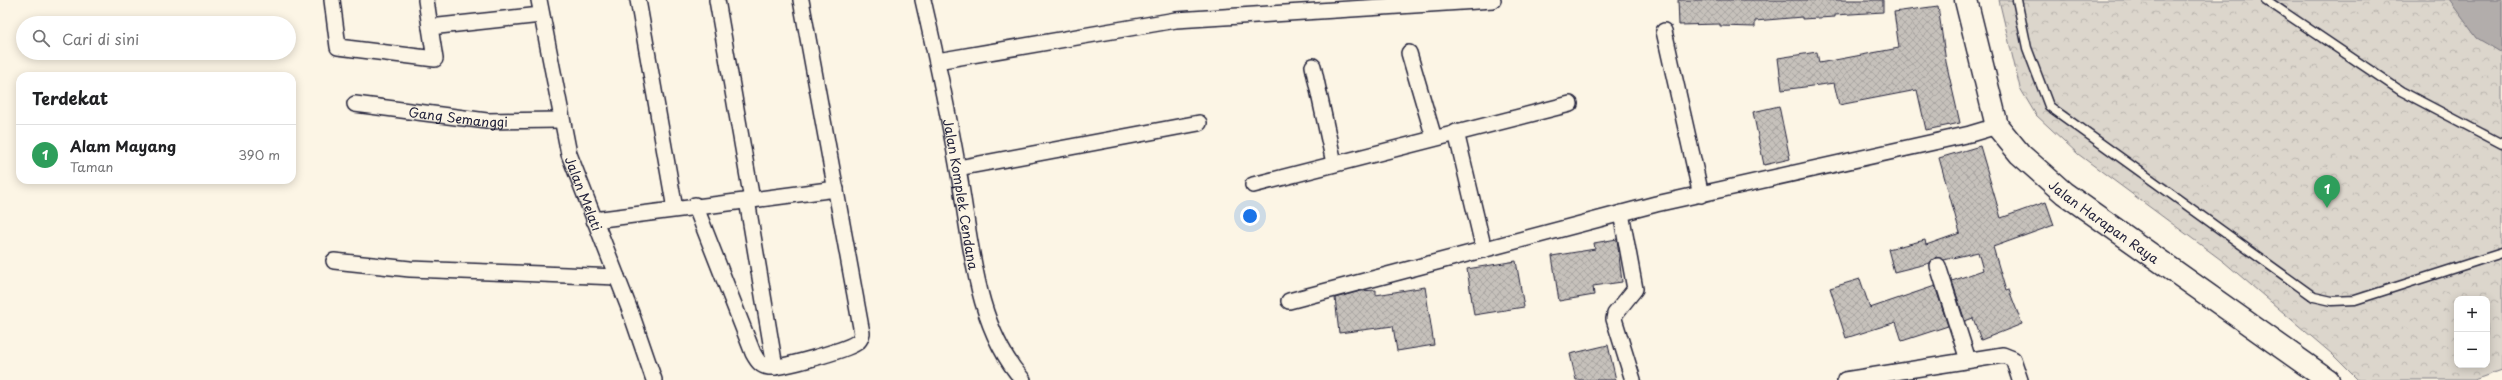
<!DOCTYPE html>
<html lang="id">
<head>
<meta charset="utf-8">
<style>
	body { margin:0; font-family:"Playpen Sans",sans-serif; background:#f2f2f2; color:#202124 }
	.controls { position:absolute; right:12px; bottom:12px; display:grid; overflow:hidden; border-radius:8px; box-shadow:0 2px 10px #0003 }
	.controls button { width:36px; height:36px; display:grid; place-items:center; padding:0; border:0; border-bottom:1px solid #e0e0e0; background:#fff; color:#202124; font:20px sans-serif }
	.you { position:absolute; left:1250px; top:216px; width:14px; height:14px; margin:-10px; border:3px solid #fff; border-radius:50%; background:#1a73e8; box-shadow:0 0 0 6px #1a73e833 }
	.badge { display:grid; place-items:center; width:26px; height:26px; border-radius:50%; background:#d93025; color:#fff; font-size:13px; font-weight:700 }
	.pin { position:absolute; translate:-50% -33px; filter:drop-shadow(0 1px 2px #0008) }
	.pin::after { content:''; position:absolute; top:21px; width:14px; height:12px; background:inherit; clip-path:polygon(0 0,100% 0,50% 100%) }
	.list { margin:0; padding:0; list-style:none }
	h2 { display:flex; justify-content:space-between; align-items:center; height:52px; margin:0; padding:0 16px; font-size:17px }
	h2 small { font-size:13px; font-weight:400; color:#757577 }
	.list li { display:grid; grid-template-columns:26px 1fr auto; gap:12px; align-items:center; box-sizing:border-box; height:60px; padding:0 16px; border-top:1px solid #e0e0e0 }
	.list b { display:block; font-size:15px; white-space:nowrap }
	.list p { margin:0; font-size:13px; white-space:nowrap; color:#757577 }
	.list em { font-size:13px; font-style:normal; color:#757577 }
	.icon { flex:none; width:22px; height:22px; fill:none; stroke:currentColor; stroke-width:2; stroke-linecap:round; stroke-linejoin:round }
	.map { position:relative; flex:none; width:2502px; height:380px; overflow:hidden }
	.search { position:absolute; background:#fff; box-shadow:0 2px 10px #0003; left:16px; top:16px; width:280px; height:44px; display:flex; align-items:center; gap:10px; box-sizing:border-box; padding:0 14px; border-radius:22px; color:#757577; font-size:15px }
	.panel { position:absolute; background:#fff; box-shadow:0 2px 10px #0003; left:16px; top:72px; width:280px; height:112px; border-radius:12px }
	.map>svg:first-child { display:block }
	.park { fill:url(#park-crowns); stroke:#7f7c84; fill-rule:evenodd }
	.water { fill:#b2adab; stroke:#78757e }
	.building { fill:url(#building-cross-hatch); stroke:#22223b }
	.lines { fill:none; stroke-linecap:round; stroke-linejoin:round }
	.lane-casing { stroke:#22223b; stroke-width:11 }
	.street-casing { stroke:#22223b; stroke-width:18 }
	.primary-casing { stroke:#22223b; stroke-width:25 }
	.lane { stroke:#fcf5e5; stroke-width:8 }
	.street { stroke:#fcf5e5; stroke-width:15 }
	.primary { stroke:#fcf5e5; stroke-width:22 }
	.labels { text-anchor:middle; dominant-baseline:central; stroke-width:4; stroke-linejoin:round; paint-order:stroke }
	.street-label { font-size:13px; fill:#22223b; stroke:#fcf5e5 }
</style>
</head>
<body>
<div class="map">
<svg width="2502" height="380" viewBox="0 0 2502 380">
	<defs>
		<pattern id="park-crowns" width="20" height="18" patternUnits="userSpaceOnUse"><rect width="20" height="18" fill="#dcd6cc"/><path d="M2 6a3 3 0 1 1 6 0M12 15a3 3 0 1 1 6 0" fill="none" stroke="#bcb7b0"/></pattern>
		<pattern id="building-cross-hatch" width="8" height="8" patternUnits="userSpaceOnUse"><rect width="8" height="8" fill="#c6c1bb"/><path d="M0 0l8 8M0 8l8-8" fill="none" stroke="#aaa6a2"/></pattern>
	</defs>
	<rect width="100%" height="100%" fill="#fcf5e5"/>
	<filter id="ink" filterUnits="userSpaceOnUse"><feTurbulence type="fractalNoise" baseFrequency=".025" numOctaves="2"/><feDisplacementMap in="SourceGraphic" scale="8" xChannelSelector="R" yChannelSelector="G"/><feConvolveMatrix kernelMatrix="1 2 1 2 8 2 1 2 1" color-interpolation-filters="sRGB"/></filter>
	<g filter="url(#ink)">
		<!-- park -->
		<path class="park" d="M 1999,0 L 2502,0 L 2502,370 L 2474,380 L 2358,380 L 2332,354 L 2224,262 L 2078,154 L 2036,115 L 2020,88 ZM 2457,299 L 2487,299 L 2487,365 L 2457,365 Z"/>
		<!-- water -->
		<path class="water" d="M 2449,0 L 2502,0 L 2502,53 L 2477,38 Z"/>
		<!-- building -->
		<g class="building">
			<path d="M 1678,0 L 1883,0 L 1883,12 L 1835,15 L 1835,17 L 1802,19 L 1802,17 L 1755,21 L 1755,27 L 1720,26 L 1720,24 L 1679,25 Z"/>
			<path d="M 1938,6 L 1946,62 L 1960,123 L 1926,130 L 1917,90 L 1839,105 L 1834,83 L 1782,90 L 1778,58 L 1817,52 L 1819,63 L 1899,48 L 1894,12 Z"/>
			<path d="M 1779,106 L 1790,159 L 1764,165 L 1753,112 Z"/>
			<path d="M 1980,146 L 2001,218 L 2046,202 L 2054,225 L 1993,247 L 2006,291 L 2009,290 L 2022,324 L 1981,340 L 1973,318 L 1965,321 L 1952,281 L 1983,270 L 1978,252 L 1944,260 L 1936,257 L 1930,263 L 1894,272 L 1888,249 L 1925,240 L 1926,245 L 1960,233 L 1939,158 Z"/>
			<path d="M 1617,239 L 1622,282 L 1593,286 L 1594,295 L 1559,301 L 1552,256 L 1595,249 L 1594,243 Z"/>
			<path d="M 1516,261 L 1524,307 L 1474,315 L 1467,269 Z"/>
			<path d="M 1860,279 L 1870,308 L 1935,286 L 1948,326 L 1902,341 L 1896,322 L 1846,338 L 1830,288 Z"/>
			<path d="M 1425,287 L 1434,345 L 1397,351 L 1393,326 L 1339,333 L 1335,298 L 1360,291 L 1376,290 L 1376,295 Z"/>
			<path d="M 1608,345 L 1616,380 L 1576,380 L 1570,354 Z"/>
		</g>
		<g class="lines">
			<!-- lane casing -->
			<g class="lane-casing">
				<g id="lane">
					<path d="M 2017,0 L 2027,48 L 2049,106 L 2314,297 L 2332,301 L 2355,300 L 2502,253"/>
					<path d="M 2266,0 L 2401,91 L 2502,144"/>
				</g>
			</g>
			<!-- street casing -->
			<g class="street-casing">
				<g id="street">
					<path d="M 332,0 L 338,47 L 435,59 L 430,27"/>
					<path d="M 426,0 L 430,27 L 541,15"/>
					<path id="s1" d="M 539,0 L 569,154 L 631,313 L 654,380"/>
					<path d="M 638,0 L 675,209"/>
					<path id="s2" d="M 923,0 C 936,56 948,112 958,169 C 971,238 974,325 1023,380"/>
					<path d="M 1664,31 L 1701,195"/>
					<path d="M 1409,53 L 1434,138"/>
					<path d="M 937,61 L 1176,20 L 1493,0"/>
					<path d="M 1313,66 L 1334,163"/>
					<path id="s3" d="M 355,104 L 487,121 L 561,120"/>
					<path d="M 1456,132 L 1484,250"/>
					<path d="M 958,168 L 1199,123"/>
					<path d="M 1253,185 L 1570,104"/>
					<path d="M 747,200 L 775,367"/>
					<path d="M 752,200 L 836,189"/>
					<path d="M 695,205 L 753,353 C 757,360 760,366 769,367 C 779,369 846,350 856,343 C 860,341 861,337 862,333 L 801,0"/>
					<path d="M 1621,213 L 1635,289 L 1615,314 L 1614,319 L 1633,380"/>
					<path d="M 594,220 L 752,200 L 717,0"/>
					<path d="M 334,261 L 410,269 L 617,277"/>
					<path d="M 1938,266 L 1968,360"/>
					<path d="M 1289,301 L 1656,204 L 1970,134 L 1997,126"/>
					<path d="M 1845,380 L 2003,355 L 2013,359 L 2020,380"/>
				</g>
			</g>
			<!-- primary casing -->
			<g class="primary-casing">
				<g id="primary">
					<path id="s4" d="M 1966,0 L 1997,126 L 2020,154 L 2064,193 L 2328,380"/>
				</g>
			</g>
			<!-- lane -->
			<use href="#lane" class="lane"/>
			<!-- street -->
			<use href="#street" class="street"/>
			<!-- primary -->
			<use href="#primary" class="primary"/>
		</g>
	</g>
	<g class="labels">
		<!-- street labels -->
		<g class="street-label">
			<text stroke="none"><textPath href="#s3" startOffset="104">Gang Semanggi</textPath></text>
			<text stroke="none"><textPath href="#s1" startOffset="199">Jalan Melati</textPath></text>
			<text stroke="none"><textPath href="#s2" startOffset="198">Jalan Komplek Cendana</textPath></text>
			<text stroke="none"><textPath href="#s4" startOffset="274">Jalan Harapan Raya</textPath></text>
		</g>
	</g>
</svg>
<div class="controls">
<button>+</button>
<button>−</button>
</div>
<div class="you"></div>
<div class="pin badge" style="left:2327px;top:208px;background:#2e9e5b">1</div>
<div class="search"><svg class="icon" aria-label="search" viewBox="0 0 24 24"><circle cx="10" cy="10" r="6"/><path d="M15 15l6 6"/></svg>Cari di sini</div>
<section class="panel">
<h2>Terdekat<small></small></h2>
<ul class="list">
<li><span class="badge" style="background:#2e9e5b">1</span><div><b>Alam Mayang</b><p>Taman</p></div><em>390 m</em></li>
</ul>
</section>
</div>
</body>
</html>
